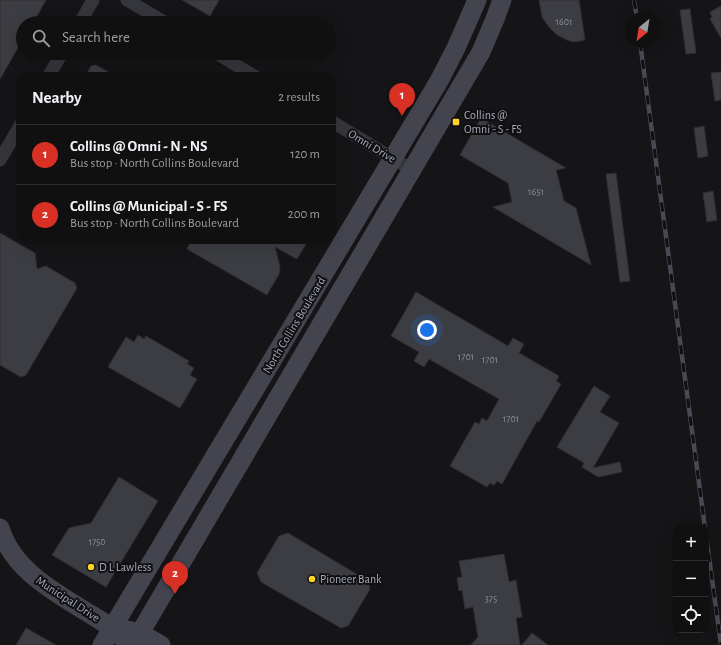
<!DOCTYPE html>
<html lang="en">
<head>
<meta charset="utf-8">
<style>
	body { margin:0; font-family:"Alegreya Sans",sans-serif; background:#1e1e1f; color:#f1f3f6 }
	.controls { position:absolute; right:12px; bottom:12px; display:grid; overflow:hidden; border-radius:8px; box-shadow:0 4px 16px #0002 }
	.controls button { width:36px; height:36px; display:grid; place-items:center; padding:0; border:0; border-bottom:1px solid #303031; background:#101011; color:#f1f3f6; font:20px sans-serif }
	.compass { position:absolute; left:625px; top:12px; width:36px; height:36px; border-radius:50%; background:#101011; box-shadow:0 4px 16px #0002; rotate:210deg }
	.you { position:absolute; left:427px; top:330px; width:14px; height:14px; margin:-10px; border:3px solid #fff; border-radius:50%; background:#1a73e8; box-shadow:0 0 0 6px #1a73e833 }
	.badge { display:grid; place-items:center; width:26px; height:26px; border-radius:50%; background:#d93025; color:#fff; font-size:13px; font-weight:700 }
	.pin { position:absolute; translate:-50% -33px; filter:drop-shadow(0 1px 2px #0008) }
	.pin::after { content:''; position:absolute; top:21px; width:14px; height:12px; background:inherit; clip-path:polygon(0 0,100% 0,50% 100%) }
	.list { margin:0; padding:0; list-style:none }
	h2 { display:flex; justify-content:space-between; align-items:center; height:52px; margin:0; padding:0 16px; font-size:17px }
	h2 small { font-size:13px; font-weight:400; color:#9c9d9f }
	.list li { display:grid; grid-template-columns:26px 1fr auto; gap:12px; align-items:center; box-sizing:border-box; height:60px; padding:0 16px; border-top:1px solid #303031 }
	.list b { display:block; font-size:15px; white-space:nowrap }
	.list p { margin:0; font-size:13px; white-space:nowrap; color:#9c9d9f }
	.list em { font-size:13px; font-style:normal; color:#9c9d9f }
	.icon { flex:none; width:22px; height:22px; fill:none; stroke:currentColor; stroke-width:2; stroke-linecap:round; stroke-linejoin:round }
	.map { position:relative; flex:none; width:721px; height:645px; overflow:hidden }
	.search { position:absolute; background:#101011; box-shadow:0 4px 16px #0002; left:16px; top:16px; width:320px; height:44px; display:flex; align-items:center; gap:10px; box-sizing:border-box; padding:0 14px; border-radius:22px; color:#9c9d9f; font-size:15px }
	.panel { position:absolute; background:#101011; box-shadow:0 4px 16px #0002; left:16px; top:72px; width:320px; height:172px; border-radius:16px }
	.map>svg:first-child { display:block }
	.building { fill:#3c3d42; stroke:#2f2f33 }
	.lines { fill:none; stroke-linecap:round; stroke-linejoin:round }
	.street { stroke:#35363c; stroke-width:13 }
	.secondary { stroke:#43444d; stroke-width:19 }
	.rail-casing { stroke:#484952; stroke-width:4.5 }
	.rail { stroke:#101012; stroke-width:3; stroke-dasharray:9; stroke-linecap:butt }
	.poi-dot { fill:#ffd325; stroke:#101012; stroke-width:1.5 }
	.labels { text-anchor:middle; dominant-baseline:central; stroke-width:4; stroke-linejoin:round; paint-order:stroke }
	.number-label { font-size:10px; fill:#8b8e9b }
	.poi-label { font-size:12px; fill:#a5a9b9; stroke:#101012; text-anchor:start }
	.street-label { font-size:12px; fill:#a5a9b9; stroke:#101012 }
</style>
</head>
<body>
<div class="map">
<svg width="721" height="645" viewBox="0 0 721 645">
	<rect width="100%" height="100%" fill="#151517"/>
	<!-- building -->
	<g class="building">
		<path d="M 0,0 L 46,0 L 33,23 L 23,23 L 23,39 L 0,79 Z"/>
		<path d="M 182,0 L 219,0 L 210,16 Z"/>
		<path d="M 539,0 L 579,0 L 585,40 L 574,42 L 567,40 L 557,35 L 549,27 L 542,17 Z"/>
		<path d="M 721,6 L 721,38 L 710,19 L 712,17 L 710,12 Z"/>
		<path d="M 690,9 L 696,53 L 686,54 L 680,10 Z"/>
		<path d="M 96,65 L 117,77 L 85,77 L 91,66 Z"/>
		<path d="M 721,72 L 721,100 L 715,101 L 711,73 Z"/>
		<path d="M 481,118 L 566,168 L 556,170 L 564,201 L 576,208 L 591,265 L 493,207 L 512,202 L 508,183 L 460,155 Z"/>
		<path d="M 704,126 L 708,156 L 698,158 L 694,128 Z"/>
		<path d="M 616,173 L 630,281 L 620,282 L 606,174 Z"/>
		<path d="M 713,191 L 717,220 L 707,222 L 703,193 Z"/>
		<path d="M 0,233 L 35,253 L 37,269 L 46,266 L 75,283 L 77,288 L 26,375 L 21,377 L 0,365 Z"/>
		<path d="M 192,239 L 309,239 L 297,259 L 275,247 L 280,267 L 279,274 L 267,295 L 187,249 Z"/>
		<path d="M 416,292 L 508,346 L 513,338 L 524,344 L 519,353 L 559,376 L 556,381 L 561,384 L 539,422 L 537,421 L 502,484 L 497,481 L 494,485 L 490,483 L 487,487 L 450,466 L 475,422 L 479,424 L 482,418 L 487,421 L 499,399 L 429,359 L 424,367 L 414,361 L 419,352 L 391,336 Z"/>
		<path d="M 138,335 L 144,339 L 146,336 L 189,361 L 187,364 L 194,368 L 190,375 L 197,379 L 180,408 L 108,367 L 126,337 L 134,342 Z"/>
		<path d="M 594,386 L 610,396 L 600,412 L 619,423 L 593,468 L 620,462 L 622,472 L 598,477 L 582,467 L 584,463 L 557,447 Z"/>
		<path d="M 119,477 L 158,501 L 106,587 L 52,555 L 69,528 L 91,523 Z"/>
		<path d="M 288,533 L 368,581 L 370,589 L 348,626 L 341,628 L 261,582 L 257,573 L 279,536 Z"/>
		<path d="M 504,554 L 509,582 L 516,580 L 522,617 L 516,618 L 520,645 L 471,645 L 478,637 L 473,607 L 465,609 L 462,590 L 459,591 L 457,578 L 462,577 L 459,561 Z"/>
		<path d="M 26,628 L 56,645 L 16,645 Z"/>
		<path d="M 532,633 L 548,645 L 522,645 Z"/>
	</g>
	<g class="lines">
		<!-- street -->
		<g class="street">
			<path d="M 127,0 L 166,23"/>
			<path d="M 80,23 L 93,0"/>
			<path d="M 216,53 L 256,77"/>
			<path d="M 48,77 L 62,53"/>
			<path d="M 331,121 L 412,170"/>
			<path d="M 0,160 L 21,124"/>
		</g>
		<!-- secondary -->
		<g class="secondary">
			<path d="M 0,528 C 12,568 51,590 85,611 C 98,619 110,625 120,636"/>
			<path d="M 127,630 L 140,633 L 161,645"/>
			<path d="M 102,645 L 439,81 L 456,48 L 477,0"/>
			<path d="M 133,645 L 481,52 L 495,19 L 502,0"/>
		</g>
		<!-- rail casing -->
		<g class="rail-casing">
			<g id="rail">
				<path d="M 634,0 L 637,18"/>
				<path d="M 640,42 L 705,528"/>
				<path d="M 706,535 L 721,645"/>
			</g>
		</g>
		<!-- rail -->
		<use href="#rail" class="rail"/>
	</g>
	<!-- markers -->
	<g class="poi-dot">
		<rect x="452" y="118" width="8" height="8" rx="2"/>
		<circle cx="91" cy="567" r="4"/>
		<circle cx="312" cy="579" r="4"/>
	</g>
	<g class="labels">
		<!-- number labels -->
		<g class="number-label">
			<text x="564" y="22">1601</text>
			<text x="536" y="192">1651</text>
			<text x="466" y="357">1701</text>
			<text x="490" y="360">1701</text>
			<text x="511" y="419">1701</text>
			<text x="97" y="542">1750</text>
			<text x="491" y="599">375</text>
		</g>
		<!-- poi labels -->
		<g class="poi-label">
			<text x="464" y="115">Collins @<tspan x="464" dy="14">Omni - S - FS</tspan></text>
			<text x="99" y="567">D L Lawless</text>
			<text x="320" y="579">Pioneer Bank</text>
		</g>
		<!-- street labels -->
		<g class="street-label">
			<text transform="translate(372 146) rotate(31)">Omni Drive</text>
			<text transform="translate(294 325) rotate(-59)">North Collins Boulevard</text>
			<text transform="translate(68 599) rotate(33)">Municipal Drive</text>
		</g>
	</g>
</svg>
<div class="controls">
<button>+</button>
<button>−</button>
<button><svg class="icon" aria-label="locate" viewBox="0 0 24 24"><circle cx="12" cy="12" r="6"/><path d="M12 2v4M12 18v4M2 12h4M18 12h4"/></svg></button>
</div>
<svg class="compass" viewBox="-18 -18 36 36"><path d="M0-13l5 13h-10z" fill="#e53935"/><path d="M0 13l5-13h-10z" fill="#9c9d9f"/></svg>
<div class="you"></div>
<div class="pin badge" style="left:402px;top:116px">1</div>
<div class="pin badge" style="left:175px;top:594px">2</div>
<div class="search"><svg class="icon" aria-label="search" viewBox="0 0 24 24"><circle cx="10" cy="10" r="6"/><path d="M15 15l6 6"/></svg>Search here</div>
<section class="panel">
<h2>Nearby<small>2 results</small></h2>
<ul class="list">
<li><span class="badge">1</span><div><b>Collins @ Omni - N - NS</b><p>Bus stop · North Collins Boulevard</p></div><em>120 m</em></li>
<li><span class="badge">2</span><div><b>Collins @ Municipal - S - FS</b><p>Bus stop · North Collins Boulevard</p></div><em>200 m</em></li>
</ul>
</section>
</div>
</body>
</html>
